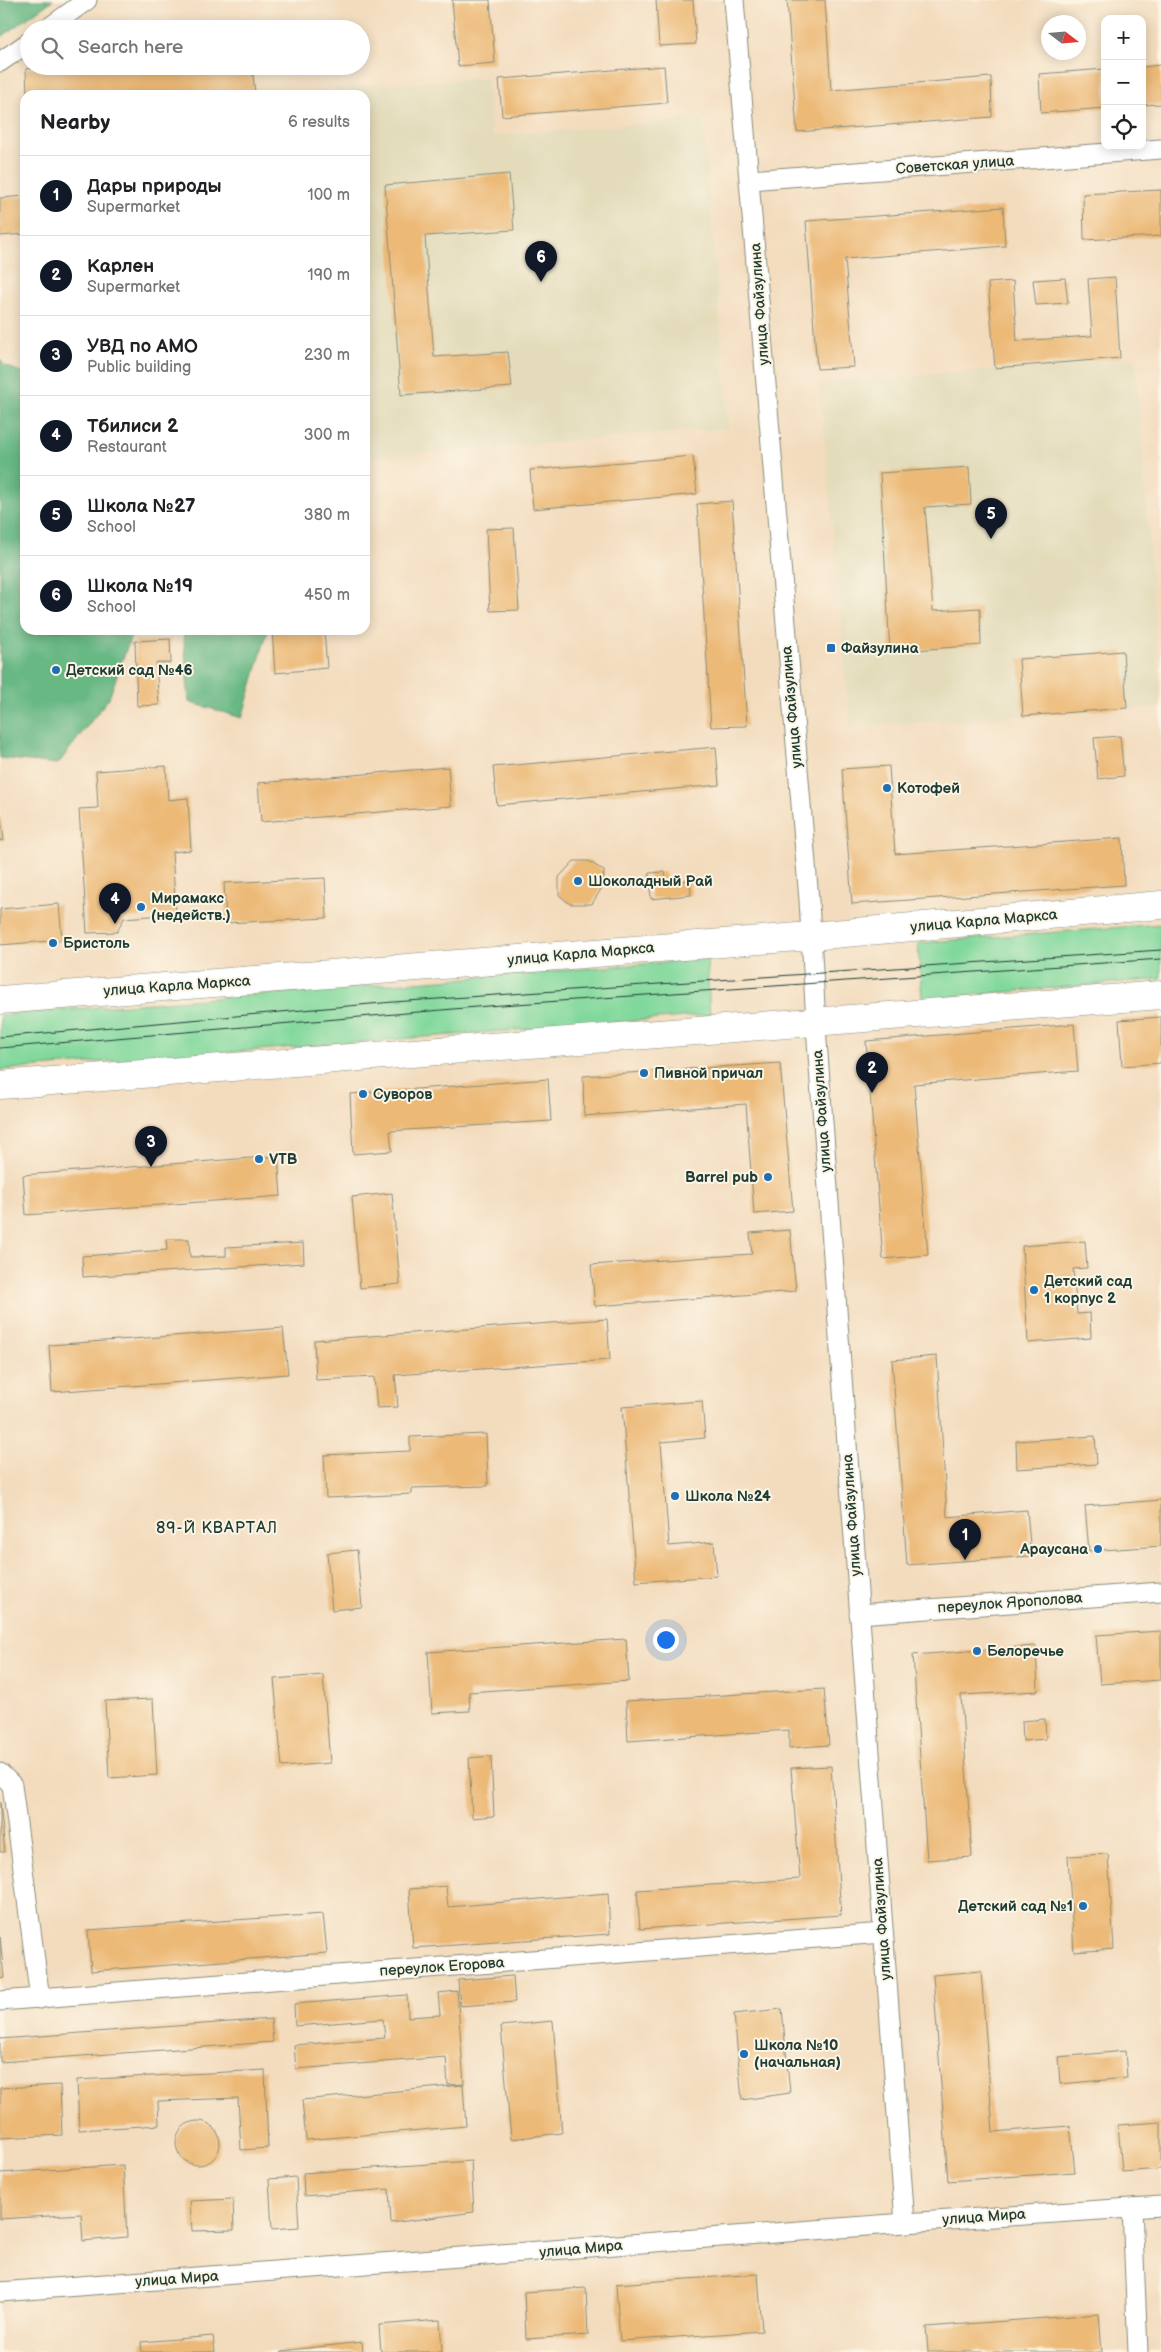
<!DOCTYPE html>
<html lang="en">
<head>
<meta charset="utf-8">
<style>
	body { margin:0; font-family:"Balsamiq Sans",sans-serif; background:#f2f2f2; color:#202124 }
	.controls { position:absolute; right:15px; top:15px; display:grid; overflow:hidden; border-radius:10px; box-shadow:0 2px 12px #0003 }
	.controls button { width:45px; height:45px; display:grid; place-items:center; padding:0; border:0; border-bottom:1px solid #e0e0e0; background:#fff; color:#202124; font:25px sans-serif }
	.compass { position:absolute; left:1041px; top:15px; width:45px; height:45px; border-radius:50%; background:#fff; box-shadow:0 2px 12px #0003; rotate:106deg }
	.you { position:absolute; left:665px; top:1639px; width:18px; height:18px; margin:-12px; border:4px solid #fff; border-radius:50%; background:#1a73e8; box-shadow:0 0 0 8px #1a73e833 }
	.badge { display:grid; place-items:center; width:32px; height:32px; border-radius:50%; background:#111827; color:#fff; font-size:16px; font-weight:700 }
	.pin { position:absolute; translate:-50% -41px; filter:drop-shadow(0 1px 2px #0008) }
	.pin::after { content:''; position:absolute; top:26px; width:18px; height:15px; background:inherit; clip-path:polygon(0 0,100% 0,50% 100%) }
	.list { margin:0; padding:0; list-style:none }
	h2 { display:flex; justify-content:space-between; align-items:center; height:65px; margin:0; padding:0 20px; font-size:21px }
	h2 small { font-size:16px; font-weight:400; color:#757577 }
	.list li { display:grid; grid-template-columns:32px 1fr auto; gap:15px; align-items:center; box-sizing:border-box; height:80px; padding:0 20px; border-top:1px solid #e0e0e0 }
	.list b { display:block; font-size:19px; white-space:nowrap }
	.list p { margin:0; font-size:16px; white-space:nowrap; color:#757577 }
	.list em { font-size:16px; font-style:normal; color:#757577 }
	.icon { flex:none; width:28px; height:28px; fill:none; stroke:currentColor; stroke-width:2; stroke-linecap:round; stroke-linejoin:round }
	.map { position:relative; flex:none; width:1161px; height:2352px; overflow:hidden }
	.search { position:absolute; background:#fff; box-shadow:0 2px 12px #0003; left:20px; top:20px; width:350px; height:55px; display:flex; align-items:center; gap:12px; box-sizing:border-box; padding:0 18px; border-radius:28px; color:#757577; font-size:19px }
	.panel { position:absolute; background:#fff; box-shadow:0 2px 12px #0003; left:20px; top:90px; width:350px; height:545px; border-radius:15px }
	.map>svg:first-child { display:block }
	.built { fill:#e3dbba }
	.green { fill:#81d89c; stroke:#508a68 }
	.forest { fill:#68b884; stroke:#447a5c }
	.building { fill:#ecb977 }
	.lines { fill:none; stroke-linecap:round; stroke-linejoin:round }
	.minor-casing { stroke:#898c79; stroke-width:21 }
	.secondary-casing { stroke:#898c79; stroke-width:29 }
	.minor { stroke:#fff; stroke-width:19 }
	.secondary { stroke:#fff; stroke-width:28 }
	.tram { stroke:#1f3d34; stroke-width:1 }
	.poi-dot { fill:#1f6fb2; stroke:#fcf5e5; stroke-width:2 }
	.labels { text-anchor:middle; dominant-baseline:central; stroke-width:4; stroke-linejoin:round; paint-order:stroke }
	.street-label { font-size:15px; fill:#1f3d34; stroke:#fcf5e5 }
	.poi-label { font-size:15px; font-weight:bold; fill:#1f3d34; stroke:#fcf5e5; text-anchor:start }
	.neighbourhood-label { font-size:16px; letter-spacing:1px; fill:#1f3d34; stroke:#fcf5e5 }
</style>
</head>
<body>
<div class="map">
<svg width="1161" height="2352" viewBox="0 0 1161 2352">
	<rect width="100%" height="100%" fill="#fcf5e5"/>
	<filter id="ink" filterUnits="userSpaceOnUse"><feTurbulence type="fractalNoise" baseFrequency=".02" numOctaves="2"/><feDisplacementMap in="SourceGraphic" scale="10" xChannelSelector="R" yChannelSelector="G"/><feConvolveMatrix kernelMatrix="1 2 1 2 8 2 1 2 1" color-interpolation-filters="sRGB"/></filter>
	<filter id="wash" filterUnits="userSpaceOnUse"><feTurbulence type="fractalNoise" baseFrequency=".0096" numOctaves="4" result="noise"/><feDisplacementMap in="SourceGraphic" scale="20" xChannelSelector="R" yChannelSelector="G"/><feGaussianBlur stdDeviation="1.12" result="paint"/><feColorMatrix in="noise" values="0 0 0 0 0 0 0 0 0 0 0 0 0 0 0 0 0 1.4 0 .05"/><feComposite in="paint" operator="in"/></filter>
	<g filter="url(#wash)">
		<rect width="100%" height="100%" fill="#f3dcbe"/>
		<!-- built -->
		<g class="built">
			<path d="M 487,78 L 492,136 L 703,119 L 729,428 L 365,458 L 365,95 L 334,95 L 333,88 Z"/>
			<path d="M 1135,358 L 1161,707 L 850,727 L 820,384 Z"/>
		</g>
		<!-- green -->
		<g class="green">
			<path d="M 1161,924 L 1161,979 L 922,999 L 918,943 Z"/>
			<path d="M 707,959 L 710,1015 L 0,1070 L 0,1015 Z"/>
		</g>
		<!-- forest -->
		<g class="forest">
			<path d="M 0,0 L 53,0 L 0,38 Z"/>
			<path d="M 0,359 L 4,365 L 25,374 L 25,630 L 133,630 L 109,698 L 58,764 L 0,758 Z"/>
			<path d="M 183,630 L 268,630 L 242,718 L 189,702 Z"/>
		</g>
		<g id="blocks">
			<!-- building -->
			<g class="building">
				<path d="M 452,0 L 490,0 L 495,63 L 458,66 Z"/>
				<path d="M 656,0 L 693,0 L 696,44 L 659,46 Z"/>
				<path d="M 787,0 L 825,0 L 831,90 L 991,77 L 992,117 L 797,132 Z"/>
				<path d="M 1161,65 L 1161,104 L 1142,105 L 1142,67 Z"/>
				<path d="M 55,66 L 252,66 L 255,93 L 27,95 L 26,69 Z"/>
				<path d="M 664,66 L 667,103 L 502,116 L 499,79 Z"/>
				<path d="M 1105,69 L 1105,108 L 1041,113 L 1039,74 Z"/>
				<path d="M 509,174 L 514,230 L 425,236 L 434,357 L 508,352 L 512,387 L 401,395 L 385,185 Z"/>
				<path d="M 1161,190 L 1161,236 L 1084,240 L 1083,194 Z"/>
				<path d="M 25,196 L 25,234 L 0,236 L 0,198 Z"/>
				<path d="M 1003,207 L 1005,246 L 845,259 L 854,367 L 817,369 L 806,221 Z"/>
				<path d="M 1115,277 L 1120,358 L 995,368 L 988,283 L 1013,281 L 1017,341 L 1092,336 L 1088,279 Z"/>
				<path d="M 1065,278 L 1068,303 L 1036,305 L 1033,280 Z"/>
				<path d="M 693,456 L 697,494 L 533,509 L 530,470 Z"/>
				<path d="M 969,467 L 971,504 L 925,507 L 933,611 L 980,608 L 981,645 L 890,652 L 880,473 Z"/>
				<path d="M 732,501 L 747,726 L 711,727 L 697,504 Z"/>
				<path d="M 514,528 L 519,610 L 490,611 L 486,529 Z"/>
				<path d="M 272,630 L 324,630 L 327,668 L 275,673 Z"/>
				<path d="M 170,639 L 171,663 L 156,663 L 159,705 L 137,706 L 135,641 Z"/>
				<path d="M 1123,651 L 1127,708 L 1023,716 L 1019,659 Z"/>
				<path d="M 1120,736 L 1124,776 L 1098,779 L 1094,738 Z"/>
				<path d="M 716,747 L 719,785 L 497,805 L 493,767 Z"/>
				<path d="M 166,766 L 168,800 L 188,798 L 191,850 L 172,852 L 176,914 L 124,918 L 117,932 L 87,933 L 79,809 L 98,808 L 96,771 Z"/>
				<path d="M 889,766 L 895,854 L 1122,838 L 1124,885 L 852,904 L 842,769 Z"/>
				<path d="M 448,767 L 451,806 L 261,822 L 258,783 Z"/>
				<path d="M 0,811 L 4,840 L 0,841 Z"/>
				<path d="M 574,861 L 589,861 L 604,871 L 603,886 L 592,904 L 570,904 L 559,895 L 559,877 Z"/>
				<path d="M 665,872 L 666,882 L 690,880 L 691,895 L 651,899 L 649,873 Z"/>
				<path d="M 325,878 L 327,918 L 226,923 L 224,883 Z"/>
				<path d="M 59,904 L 62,940 L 0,945 L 0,909 Z"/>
				<path d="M 1161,1017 L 1161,1063 L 1122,1066 L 1119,1020 Z"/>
				<path d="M 1074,1024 L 1078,1071 L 914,1084 L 928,1255 L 883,1259 L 866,1041 Z"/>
				<path d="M 780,1063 L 793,1211 L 754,1214 L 746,1104 L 584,1116 L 583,1076 Z"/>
				<path d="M 548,1079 L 551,1121 L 390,1131 L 392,1151 L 353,1154 L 350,1094 Z"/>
				<path d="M 278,1156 L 281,1196 L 26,1215 L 23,1175 Z"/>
				<path d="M 392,1193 L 400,1284 L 360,1288 L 352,1197 Z"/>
				<path d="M 790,1230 L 796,1291 L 595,1306 L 591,1265 L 752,1254 L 750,1233 Z"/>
				<path d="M 166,1239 L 189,1239 L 190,1257 L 226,1256 L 226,1247 L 303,1243 L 304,1263 L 83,1277 L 82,1256 L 167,1250 Z"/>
				<path d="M 1085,1241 L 1087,1268 L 1073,1269 L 1077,1314 L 1090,1313 L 1091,1338 L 1028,1343 L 1022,1246 Z"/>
				<path d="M 607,1319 L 610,1360 L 395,1375 L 398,1407 L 377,1408 L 374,1377 L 316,1380 L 314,1340 Z"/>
				<path d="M 283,1328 L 288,1374 L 52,1392 L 49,1345 Z"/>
				<path d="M 937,1356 L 947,1517 L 1027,1510 L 1031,1556 L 907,1565 L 892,1360 Z"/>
				<path d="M 702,1401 L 705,1438 L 661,1442 L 669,1546 L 714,1542 L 717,1576 L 636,1582 L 622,1407 Z"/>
				<path d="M 486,1434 L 488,1486 L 412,1488 L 412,1494 L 326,1498 L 324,1455 L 410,1451 L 410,1437 Z"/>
				<path d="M 1095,1436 L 1097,1464 L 1017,1469 L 1016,1441 Z"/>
				<path d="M 1161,1500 L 1161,1546 L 1089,1551 L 1085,1506 Z"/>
				<path d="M 357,1550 L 362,1607 L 332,1610 L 327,1553 Z"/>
				<path d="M 1161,1631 L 1161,1680 L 1100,1684 L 1096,1635 Z"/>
				<path d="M 626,1639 L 629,1681 L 469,1692 L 470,1711 L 432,1713 L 428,1652 Z"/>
				<path d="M 1036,1646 L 1038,1691 L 961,1695 L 972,1857 L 927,1860 L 913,1655 Z"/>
				<path d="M 323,1675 L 330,1763 L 282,1767 L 274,1679 Z"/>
				<path d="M 824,1689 L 829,1745 L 789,1748 L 789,1730 L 628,1741 L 626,1701 Z"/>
				<path d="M 153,1699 L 157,1775 L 109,1778 L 105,1701 Z"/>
				<path d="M 1045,1719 L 1046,1739 L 1023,1741 L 1022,1721 Z"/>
				<path d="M 491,1756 L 494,1816 L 472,1818 L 469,1758 Z"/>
				<path d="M 831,1766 L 841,1915 L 640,1929 L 637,1890 L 800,1879 L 791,1768 Z"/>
				<path d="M 0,1802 L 5,1852 L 0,1852 Z"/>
				<path d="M 1108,1854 L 1114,1949 L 1074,1952 L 1068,1856 Z"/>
				<path d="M 446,1886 L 448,1907 L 608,1893 L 610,1934 L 413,1948 L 409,1889 Z"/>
				<path d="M 323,1914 L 327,1953 L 91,1971 L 88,1930 Z"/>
				<path d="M 0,1937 L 4,1978 L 0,1979 Z"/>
				<path d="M 981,1971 L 993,2132 L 1070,2126 L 1075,2172 L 948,2181 L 933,1975 Z"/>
				<path d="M 513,1976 L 515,2002 L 460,2006 L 458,1980 Z"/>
				<path d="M 457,1991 L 464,2084 L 448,2085 L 446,2057 L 296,2069 L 294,2045 L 385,2038 L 383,2019 L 295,2026 L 294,2004 L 407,1995 L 408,2017 L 440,2015 L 438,1993 Z"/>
				<path d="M 782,2009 L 790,2093 L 742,2100 L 734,2014 Z"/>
				<path d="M 271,2019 L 273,2042 L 0,2062 L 0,2039 Z"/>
				<path d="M 553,2021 L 562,2133 L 511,2139 L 501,2026 Z"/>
				<path d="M 1125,2051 L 1127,2078 L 1060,2084 L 1058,2057 Z"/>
				<path d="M 265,2070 L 268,2148 L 241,2150 L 238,2098 L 158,2101 L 159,2125 L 79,2130 L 77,2080 Z"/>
				<path d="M 60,2085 L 62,2135 L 0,2138 L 0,2088 Z"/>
				<path d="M 463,2085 L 466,2126 L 306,2140 L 302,2100 Z"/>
				<circle cx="198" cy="2143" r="22"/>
				<path d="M 1161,2122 L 1161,2169 L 1122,2172 L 1118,2125 Z"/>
				<path d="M 471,2161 L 474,2212 L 391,2223 L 389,2189 L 304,2196 L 303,2173 Z"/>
				<path d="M 123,2165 L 127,2237 L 83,2241 L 81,2214 L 0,2219 L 0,2173 Z"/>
				<path d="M 296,2177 L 299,2227 L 272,2229 L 269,2179 Z"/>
				<path d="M 233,2199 L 234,2230 L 192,2231 L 190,2201 Z"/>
				<path d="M 758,2274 L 762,2331 L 620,2341 L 616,2284 Z"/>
				<path d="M 586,2288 L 588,2335 L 526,2339 L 524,2292 Z"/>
				<path d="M 1099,2314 L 1102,2352 L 928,2352 L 926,2327 Z"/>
				<path d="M 440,2320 L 442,2352 L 381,2352 L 379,2325 Z"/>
				<path d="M 213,2336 L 215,2352 L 142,2352 L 141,2342 Z"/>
				<path d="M 362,2342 L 363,2352 L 281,2352 L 281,2351 Z"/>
			</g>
		</g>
	</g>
	<g filter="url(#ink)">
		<use href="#blocks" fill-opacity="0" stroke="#898c79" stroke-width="1"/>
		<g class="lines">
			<!-- minor casing -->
			<g class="minor-casing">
				<g id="minor">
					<path d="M 734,0 L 809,900 L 817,1041 L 905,2223"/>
					<path d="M 47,29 L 87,0"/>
					<path d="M 0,62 L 29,42"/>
					<path d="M 750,180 L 1161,149"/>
					<path d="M 859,1614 L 1161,1592"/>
					<path d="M 0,1773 L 12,1785 L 40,1999"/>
					<path d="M 0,2001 L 883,1933"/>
					<path d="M 1132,2208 L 1138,2352"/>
					<path d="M 0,2292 L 905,2223 L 1161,2206"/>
				</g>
			</g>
			<!-- secondary casing -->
			<g class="secondary-casing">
				<g id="secondary">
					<path d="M 0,1000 L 811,936 L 1161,905"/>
					<path d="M 0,1085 L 1161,995"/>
				</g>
			</g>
			<!-- minor -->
			<use href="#minor" class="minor"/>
			<!-- secondary -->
			<use href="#secondary" class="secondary"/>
			<!-- tram -->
			<g class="tram">
				<path d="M 0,1037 L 393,1002 L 1161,950"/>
				<path d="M 0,1048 L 488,1006 L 1161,959"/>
			</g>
		</g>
	</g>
	<!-- markers -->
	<g class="poi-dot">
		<rect x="826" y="643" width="10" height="10" rx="2.5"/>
		<circle cx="56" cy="670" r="5"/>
		<circle cx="887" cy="788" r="5"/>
		<circle cx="578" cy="881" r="5"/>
		<circle cx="141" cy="907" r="5"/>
		<circle cx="53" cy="943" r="5"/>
		<circle cx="644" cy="1073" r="5"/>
		<circle cx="363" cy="1094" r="5"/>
		<circle cx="259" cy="1159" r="5"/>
		<circle cx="768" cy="1177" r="5"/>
		<circle cx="1034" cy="1290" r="5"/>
		<circle cx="675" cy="1496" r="5"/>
		<circle cx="1098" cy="1549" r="5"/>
		<circle cx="977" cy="1651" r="5"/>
		<circle cx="1083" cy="1906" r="5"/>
		<circle cx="744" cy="2054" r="5"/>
	</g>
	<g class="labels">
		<!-- street labels -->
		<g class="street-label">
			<text transform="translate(955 165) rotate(-4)">Советская улица</text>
			<text transform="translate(760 304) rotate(-94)">улица Файзулина</text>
			<text transform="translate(792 707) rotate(-95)">улица Файзулина</text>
			<text transform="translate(984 921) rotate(-5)">улица Карла Маркса</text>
			<text transform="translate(581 954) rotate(-5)">улица Карла Маркса</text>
			<text transform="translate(177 986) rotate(-4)">улица Карла Маркса</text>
			<text transform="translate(822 1111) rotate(-94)">улица Файзулина</text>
			<text transform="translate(852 1515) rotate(-94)">улица Файзулина</text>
			<text transform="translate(1010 1603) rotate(-4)">переулок Ярополова</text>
			<text transform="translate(882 1919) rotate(-94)">улица Файзулина</text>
			<text transform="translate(442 1967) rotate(-4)">переулок Егорова</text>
			<text transform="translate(984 2217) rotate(-4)">улица Мира</text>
			<text transform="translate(581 2249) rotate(-5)">улица Мира</text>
			<text transform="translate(177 2279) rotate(-4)">улица Мира</text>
		</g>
		<!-- poi labels -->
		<g class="poi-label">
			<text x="841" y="648">Файзулина</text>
			<text x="66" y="670">Детский сад №46</text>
			<text x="897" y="788">Котофей</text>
			<text x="588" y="881">Шоколадный Рай</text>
			<text x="151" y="898">Мирамакс<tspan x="151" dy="17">(недейств.)</tspan></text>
			<text x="63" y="943">Бристоль</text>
			<text x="654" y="1073">Пивной причал</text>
			<text x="373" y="1094">Суворов</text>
			<text x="269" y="1159">VTB</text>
			<text x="758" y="1177" text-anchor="end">Barrel pub</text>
			<text x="1044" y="1281">Детский сад<tspan x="1044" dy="17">1 корпус 2</tspan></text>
			<text x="685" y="1496">Школа №24</text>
			<text x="1088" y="1549" text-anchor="end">Араусана</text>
			<text x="987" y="1651">Белоречье</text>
			<text x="1073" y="1906" text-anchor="end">Детский сад №1</text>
			<text x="754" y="2045">Школа №10<tspan x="754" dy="17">(начальная)</tspan></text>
		</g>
		<!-- neighbourhood labels -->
		<g class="neighbourhood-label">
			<text x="217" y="1528">89-Й КВАРТАЛ</text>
		</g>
	</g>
</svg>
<div class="controls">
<button>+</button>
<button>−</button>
<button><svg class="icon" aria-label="locate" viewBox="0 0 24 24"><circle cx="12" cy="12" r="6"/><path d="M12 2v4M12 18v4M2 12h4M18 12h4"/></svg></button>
</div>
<svg class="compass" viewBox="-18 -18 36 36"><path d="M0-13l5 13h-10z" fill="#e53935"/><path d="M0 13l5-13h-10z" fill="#757577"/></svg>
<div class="you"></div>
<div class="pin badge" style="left:965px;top:1560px">1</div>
<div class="pin badge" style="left:872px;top:1093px">2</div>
<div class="pin badge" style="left:151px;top:1167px">3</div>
<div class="pin badge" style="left:115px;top:924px">4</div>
<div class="pin badge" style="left:991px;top:539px">5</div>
<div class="pin badge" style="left:541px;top:282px">6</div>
<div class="search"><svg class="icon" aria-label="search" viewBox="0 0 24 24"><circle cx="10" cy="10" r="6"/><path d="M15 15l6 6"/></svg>Search here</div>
<section class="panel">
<h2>Nearby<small>6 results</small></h2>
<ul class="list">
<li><span class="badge">1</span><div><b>Дары природы</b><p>Supermarket</p></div><em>100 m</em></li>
<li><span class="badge">2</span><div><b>Карлен</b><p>Supermarket</p></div><em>190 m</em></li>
<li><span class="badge">3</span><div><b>УВД по АМО</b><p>Public building</p></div><em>230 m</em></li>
<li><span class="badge">4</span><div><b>Тбилиси 2</b><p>Restaurant</p></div><em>300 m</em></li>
<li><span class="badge">5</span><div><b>Школа №27</b><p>School</p></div><em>380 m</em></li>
<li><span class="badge">6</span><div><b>Школа №19</b><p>School</p></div><em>450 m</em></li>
</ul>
</section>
</div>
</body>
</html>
